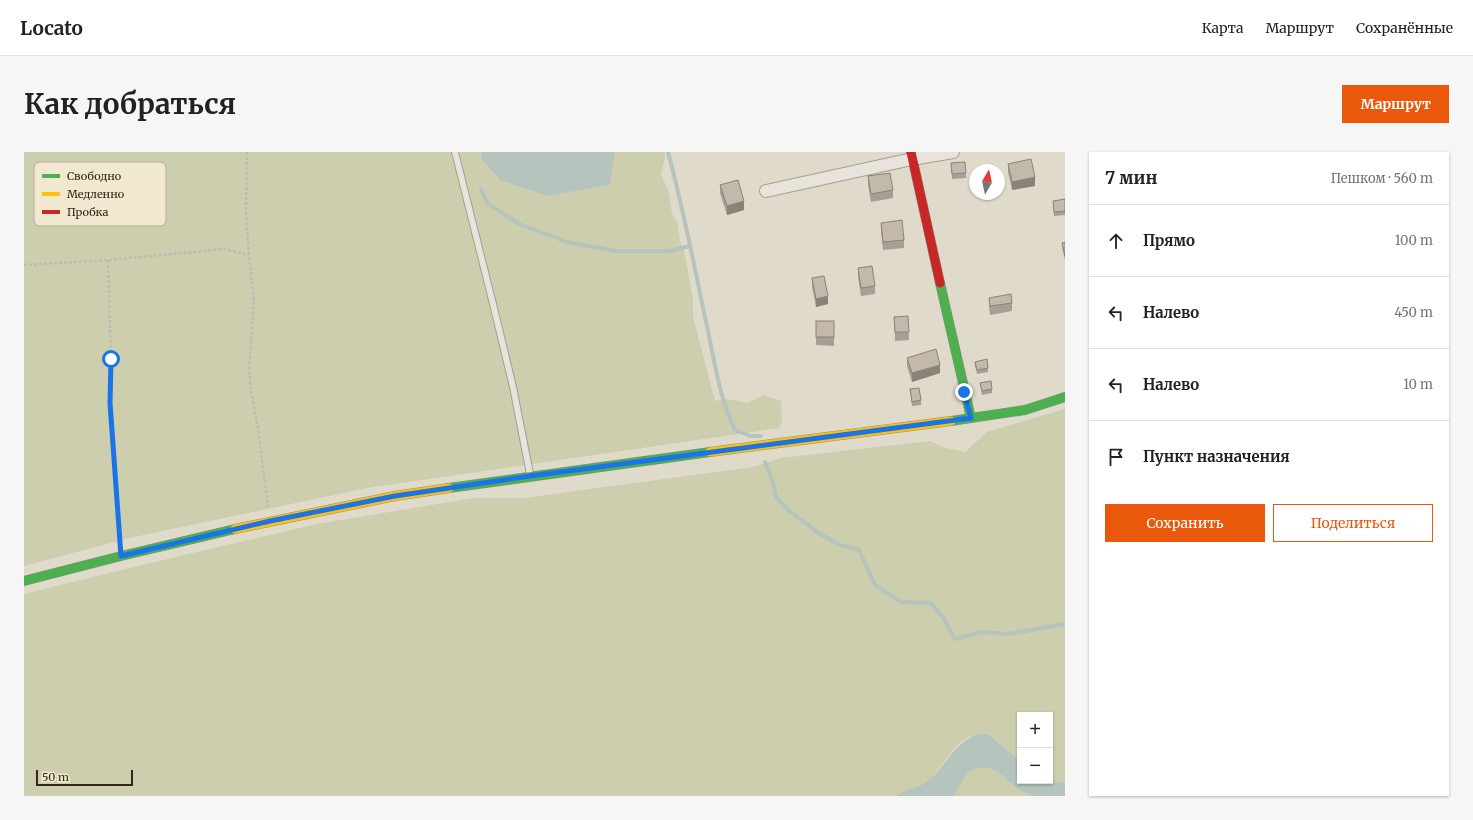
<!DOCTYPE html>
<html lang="ru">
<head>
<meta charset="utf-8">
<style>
	body { margin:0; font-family:Merriweather,serif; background:#f6f6f6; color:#222 }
	.controls { position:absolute; right:12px; bottom:12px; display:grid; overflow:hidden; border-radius:0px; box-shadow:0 1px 3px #0004 }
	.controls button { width:36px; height:36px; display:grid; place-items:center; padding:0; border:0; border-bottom:1px solid #e0e0e0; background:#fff; color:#222; font:20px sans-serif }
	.compass { position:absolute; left:945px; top:12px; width:36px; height:36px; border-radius:50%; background:#fff; box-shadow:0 1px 3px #0004; rotate:9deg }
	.scale { position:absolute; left:12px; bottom:10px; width:97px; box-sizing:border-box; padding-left:4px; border:2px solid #31281d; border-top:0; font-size:11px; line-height:14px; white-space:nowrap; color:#31281d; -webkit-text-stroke:3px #f1e9cf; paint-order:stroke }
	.stop { position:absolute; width:12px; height:12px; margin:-9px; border:3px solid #1a73e8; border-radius:50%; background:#fff }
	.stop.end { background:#1a73e8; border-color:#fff; box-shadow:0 1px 4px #0008 }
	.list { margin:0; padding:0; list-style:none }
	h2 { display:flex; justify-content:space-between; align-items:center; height:52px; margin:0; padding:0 16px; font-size:17px }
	h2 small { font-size:13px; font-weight:400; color:#767676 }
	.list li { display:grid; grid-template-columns:26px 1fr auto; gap:12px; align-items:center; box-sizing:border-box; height:72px; padding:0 16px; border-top:1px solid #e0e0e0 }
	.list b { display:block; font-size:15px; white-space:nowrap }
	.list em { font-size:13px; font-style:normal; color:#767676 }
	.actions { display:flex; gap:8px; padding:12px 16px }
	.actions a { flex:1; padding:9px 0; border:1px solid #ea580c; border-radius:0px; text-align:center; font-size:14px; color:#ea580c }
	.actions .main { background:#ea580c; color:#fff }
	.icon { flex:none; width:22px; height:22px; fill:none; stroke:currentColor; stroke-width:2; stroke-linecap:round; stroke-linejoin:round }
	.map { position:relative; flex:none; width:1041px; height:644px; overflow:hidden; border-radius:0px }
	header { display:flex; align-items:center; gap:24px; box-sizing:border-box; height:56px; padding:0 20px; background:#fff; border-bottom:1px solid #e0e0e0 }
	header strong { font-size:19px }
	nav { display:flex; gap:22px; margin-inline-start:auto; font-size:14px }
	.intro { display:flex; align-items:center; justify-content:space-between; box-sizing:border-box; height:96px; padding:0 24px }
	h1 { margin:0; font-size:28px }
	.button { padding:10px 18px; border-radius:0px; background:#ea580c; color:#fff; font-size:14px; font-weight:700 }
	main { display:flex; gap:24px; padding:0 24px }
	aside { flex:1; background:#fff; border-radius:0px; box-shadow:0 1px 3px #0004 }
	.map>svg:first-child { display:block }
	.green { fill:#cccead }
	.water { fill:#b5c4bc }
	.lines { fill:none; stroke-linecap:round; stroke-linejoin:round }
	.stream { stroke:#b5c4bc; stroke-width:4 }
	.lane-casing { stroke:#a49f93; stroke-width:8 }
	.street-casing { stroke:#a49f93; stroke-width:14 }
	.fast-casing { stroke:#948f84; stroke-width:10 }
	.slow-casing { stroke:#948f84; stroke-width:10 }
	.jam-casing { stroke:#948f84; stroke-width:10 }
	.path { stroke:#c0bcb2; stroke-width:2.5; stroke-dasharray:3 2; stroke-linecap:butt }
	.lane { stroke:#e8e4db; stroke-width:6 }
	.street { stroke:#e8e4db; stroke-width:12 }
	.fast { stroke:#4caf50; stroke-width:9 }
	.slow { stroke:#ffc107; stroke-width:9 }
	.jam { stroke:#c62828; stroke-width:9 }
	.wall { fill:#a79f93 }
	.shaded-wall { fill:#888278 }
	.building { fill:#c2b9ab; stroke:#888278 }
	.route { stroke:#1a73e8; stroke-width:5 }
	.key { fill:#f1e9cf; stroke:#b7af9a; stroke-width:1 }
	.key-label { font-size:11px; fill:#31281d }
</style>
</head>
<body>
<header>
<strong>Locato</strong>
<nav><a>Карта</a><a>Маршрут</a><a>Сохранённые</a></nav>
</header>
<div class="intro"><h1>Как добраться</h1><a class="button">Маршрут</a></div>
<main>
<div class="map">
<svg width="1041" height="644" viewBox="0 0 1041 644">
	<rect width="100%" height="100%" fill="#dfdaca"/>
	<!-- green -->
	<g class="green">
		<path d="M 0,0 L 458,0 L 457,6 L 476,28 L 523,44 L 586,33 L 591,0 L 641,0 L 641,5 L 637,23 L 642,33 L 645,42 L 648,62 L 653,70 L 656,89 L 660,98 L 669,147 L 669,165 L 691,249 L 703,247 L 723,251 L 739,243 L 757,249 L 758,269 L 755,276 L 343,336 L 105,386 L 0,414 Z"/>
		<path d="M 1041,257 L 1041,631 L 1026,629 L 1026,563 L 996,563 L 996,609 L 964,582 C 958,583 951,583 945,585 C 930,590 915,622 901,632 C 891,639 881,636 873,644 L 0,644 L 0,442 L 118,413 L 293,372 L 450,346 L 500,346 L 729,315 L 757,306 L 906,289 L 921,296 L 941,300 L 963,280 Z"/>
		<path d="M 955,616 L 965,616 L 974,620 L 995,638 L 1009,644 L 930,644 L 940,626 L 946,619 Z"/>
	</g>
	<!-- water -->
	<g class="water">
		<path d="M 458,0 L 591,0 L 586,33 L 523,44 L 476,28 L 457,6 Z"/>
		<path d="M 954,582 L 964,582 L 996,609 L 996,629 L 1026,629 L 1041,631 L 1041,644 L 1009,644 L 995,638 L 974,620 L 965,616 L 955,616 L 946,619 L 940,626 L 930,644 L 873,644 C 882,635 894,638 905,628 C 924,612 928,592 954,582 Z"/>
	</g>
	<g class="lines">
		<!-- stream -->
		<g class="stream">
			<path d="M 644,0 C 660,59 671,119 684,179 C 691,212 696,248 711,278 L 726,284 L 737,284"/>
			<path d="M 457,37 L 463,51 L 495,72 L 543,90 L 592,99 L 645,99 L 666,94"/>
			<path d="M 741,310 L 749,331 L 752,345 L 764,358 L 796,382 L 816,393 L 835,398 L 851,433 L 877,450 L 907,451 L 920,467 L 931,487 L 957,480 L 984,482 L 1041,472"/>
		</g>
		<!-- lane casing -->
		<g class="lane-casing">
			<path id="lane" d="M 431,0 L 470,156 L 489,235 L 506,322"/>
		</g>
		<!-- street casing -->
		<g class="street-casing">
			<path id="street" d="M 742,39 L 888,7 L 929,0"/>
		</g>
		<!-- fast casing -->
		<g class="fast-casing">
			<g id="fast">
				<path d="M 916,131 L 947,266"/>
				<path d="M 927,269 L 1001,258 L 1041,245"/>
				<path d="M 425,336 L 686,300"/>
				<path d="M 0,429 L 97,404 L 211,377"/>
			</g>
		</g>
		<!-- slow casing -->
		<g class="slow-casing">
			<g id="slow">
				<path d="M 686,300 L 927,269"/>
				<path d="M 211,377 L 371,344 L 425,336"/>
			</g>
		</g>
		<!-- jam casing -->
		<g class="jam-casing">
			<path id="jam" d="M 887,0 L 916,131"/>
		</g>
		<!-- path -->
		<g class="path">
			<path d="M 223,0 L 222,61 L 225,103 L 230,147 L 225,219 L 227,238 L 234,276 L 244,355"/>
			<path d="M 84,108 L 87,207 L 86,251 L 96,390"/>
			<path d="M 0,113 L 84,108 L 201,97 L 225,103"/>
		</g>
		<!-- lane -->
		<use href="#lane" class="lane"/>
		<!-- street -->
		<use href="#street" class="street"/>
		<!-- fast -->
		<use href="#fast" class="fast"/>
		<!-- slow -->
		<use href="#slow" class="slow"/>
		<!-- jam -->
		<use href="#jam" class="jam"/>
	</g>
	<!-- wall -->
	<g class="wall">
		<path d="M 927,11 L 942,21 L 942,26 L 928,27 Z"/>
		<path d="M 984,12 L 1011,34 L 988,38 L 984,20 Z"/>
		<path d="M 844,24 L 869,38 L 869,46 L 847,50 L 844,33 Z"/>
		<path d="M 696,33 L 720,58 L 703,63 L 696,41 Z"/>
		<path d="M 1041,47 L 1041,63 L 1030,64 L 1029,49 Z"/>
		<path d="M 857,71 L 880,88 L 880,96 L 859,98 L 857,79 Z"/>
		<path d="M 1041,90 L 1041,108 L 1038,95 L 1038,91 Z"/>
		<path d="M 834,116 L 851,134 L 851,142 L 837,144 L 834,125 Z"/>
		<path d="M 788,126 L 804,152 L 792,155 L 788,135 Z"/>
		<path d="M 965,146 L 988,151 L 988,159 L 966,163 L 965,155 Z"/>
		<path d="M 884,164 L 885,188 L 871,189 L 870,165 Z"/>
		<path d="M 792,169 L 810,169 L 810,194 L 792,193 Z"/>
		<path d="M 883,206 L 916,221 L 888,230 L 883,214 Z"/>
		<path d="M 951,210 L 964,216 L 964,220 L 953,222 L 951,214 Z"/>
		<path d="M 956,231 L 968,237 L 968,241 L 958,243 Z"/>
		<path d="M 886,237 L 897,248 L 897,253 L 888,254 Z"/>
	</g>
	<!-- shaded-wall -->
	<g class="shaded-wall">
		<path d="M 1011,25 L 1011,34 L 988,38 L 988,30 Z"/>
		<path d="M 720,49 L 720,58 L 703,63 L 703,54 Z"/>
		<path d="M 804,144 L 804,152 L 792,155 L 792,147 Z"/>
		<path d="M 916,213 L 916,221 L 888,230 L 888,221 Z"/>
	</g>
	<!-- building -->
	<g class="building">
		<path d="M 1007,7 L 1011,25 L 988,30 L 984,12 Z"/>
		<path d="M 941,10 L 942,21 L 928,22 L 927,11 Z"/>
		<path d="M 866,21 L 869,38 L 847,42 L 844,24 Z"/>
		<path d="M 714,28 L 720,49 L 703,54 L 696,33 Z"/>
		<path d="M 1041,47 L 1041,59 L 1030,60 L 1029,49 Z"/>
		<path d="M 878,68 L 880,88 L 859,90 L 857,71 Z"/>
		<path d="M 1041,90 L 1041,104 L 1038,91 Z"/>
		<path d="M 848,114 L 851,134 L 837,136 L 834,116 Z"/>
		<path d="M 800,124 L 804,144 L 792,147 L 788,126 Z"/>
		<path d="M 987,142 L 988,151 L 966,154 L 965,146 Z"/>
		<path d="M 884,164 L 885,180 L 871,180 L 870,165 Z"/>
		<rect x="792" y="169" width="18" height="16"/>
		<path d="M 912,197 L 916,213 L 888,221 L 883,206 Z"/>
		<path d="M 963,207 L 964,216 L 953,218 L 951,210 Z"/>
		<path d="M 967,229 L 968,237 L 958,239 L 956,231 Z"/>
		<path d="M 895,236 L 897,248 L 888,250 L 886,237 Z"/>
	</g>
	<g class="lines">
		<!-- route -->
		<path class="route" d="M 87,207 L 86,251 L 97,404 L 246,369 L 371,344 L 506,324 L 947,266 L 940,240"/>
	</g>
	<!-- legend -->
	<rect x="10" y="10" width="132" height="64" rx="6" class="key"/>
	<rect x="18" y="22" width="18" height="4" fill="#4caf50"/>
	<rect x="18" y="40" width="18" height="4" fill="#ffc107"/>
	<rect x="18" y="58" width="18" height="4" fill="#c62828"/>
	<g class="key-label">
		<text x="43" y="28">Свободно</text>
		<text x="43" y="46">Медленно</text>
		<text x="43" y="64">Пробка</text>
	</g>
</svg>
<div class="controls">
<button>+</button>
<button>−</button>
</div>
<svg class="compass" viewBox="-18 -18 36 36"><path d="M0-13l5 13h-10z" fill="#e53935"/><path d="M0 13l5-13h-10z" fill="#767676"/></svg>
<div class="scale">50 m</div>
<div class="stop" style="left:87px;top:207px"></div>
<div class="stop end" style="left:940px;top:240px"></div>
</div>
<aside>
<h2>7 мин<small>Пешком · 560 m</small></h2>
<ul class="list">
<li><svg class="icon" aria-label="ahead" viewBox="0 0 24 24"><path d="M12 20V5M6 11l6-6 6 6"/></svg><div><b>Прямо</b></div><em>100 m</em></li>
<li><svg class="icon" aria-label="left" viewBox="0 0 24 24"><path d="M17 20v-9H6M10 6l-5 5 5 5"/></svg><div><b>Налево</b></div><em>450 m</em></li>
<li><svg class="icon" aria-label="left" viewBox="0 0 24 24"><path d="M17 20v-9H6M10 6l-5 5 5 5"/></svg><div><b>Налево</b></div><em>10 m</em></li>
<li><svg class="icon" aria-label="arrive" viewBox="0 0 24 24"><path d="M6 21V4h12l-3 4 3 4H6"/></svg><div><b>Пункт назначения</b></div></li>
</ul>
<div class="actions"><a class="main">Сохранить</a><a>Поделиться</a></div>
</aside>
</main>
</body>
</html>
